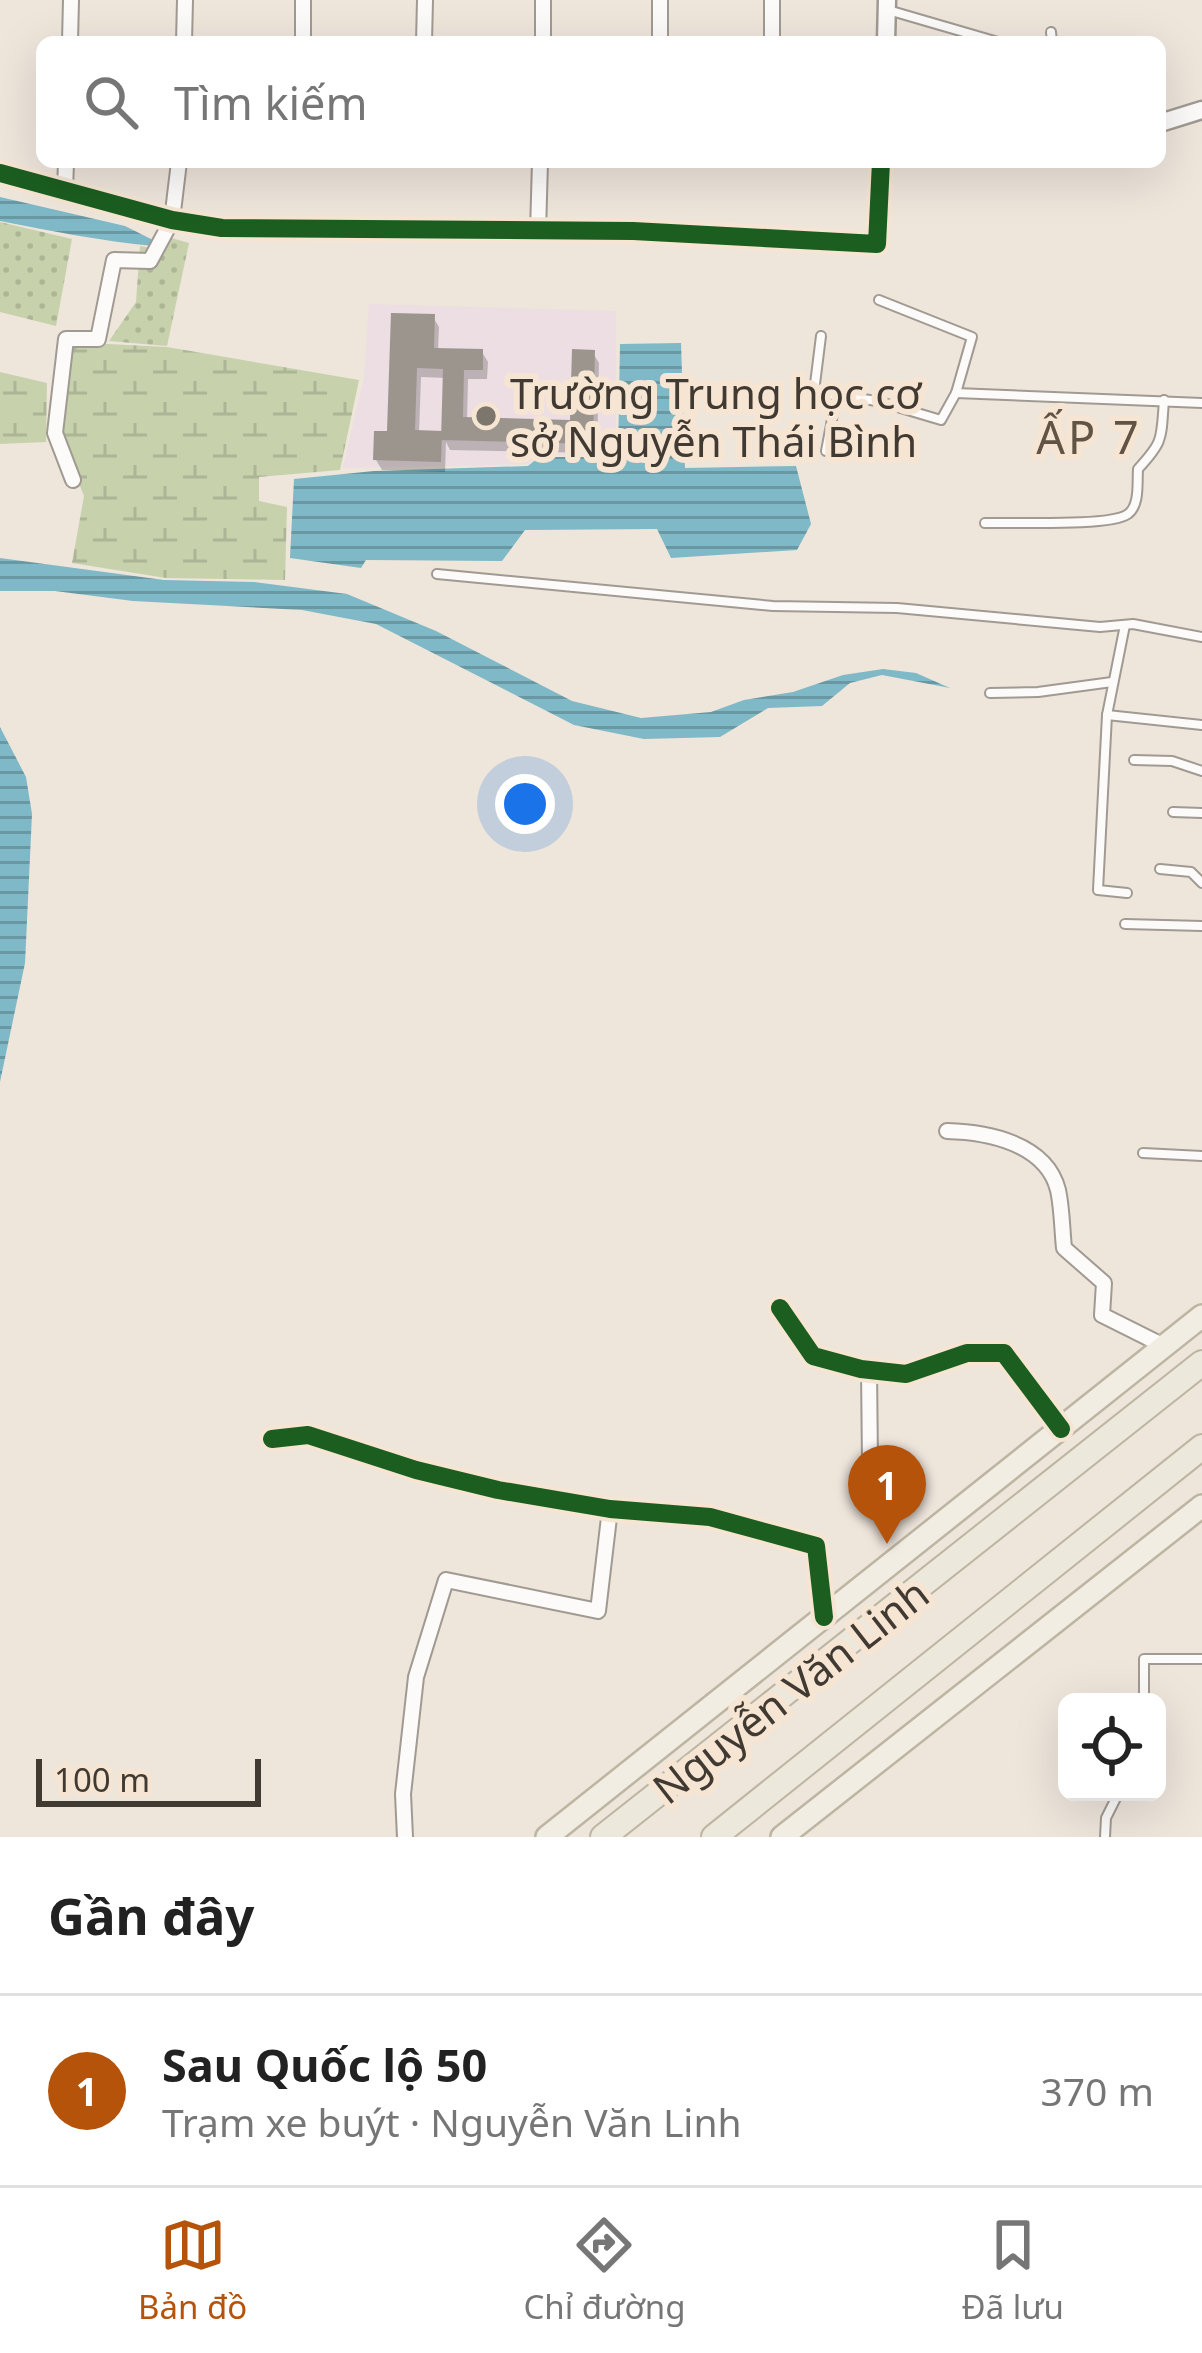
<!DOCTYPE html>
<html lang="vi">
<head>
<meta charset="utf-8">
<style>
	body { margin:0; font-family:"Noto Sans",sans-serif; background:#f6f6f6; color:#222 }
	.controls { position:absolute; right:36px; bottom:36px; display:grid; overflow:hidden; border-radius:18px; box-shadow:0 12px 48px #0002 }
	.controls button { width:108px; height:108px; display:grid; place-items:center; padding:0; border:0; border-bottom:3px solid #e0e0e0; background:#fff; color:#222; font:60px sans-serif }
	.scale { position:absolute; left:36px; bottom:30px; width:225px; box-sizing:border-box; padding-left:12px; border:6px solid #403a32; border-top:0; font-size:33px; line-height:42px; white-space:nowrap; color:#403a32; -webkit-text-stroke:9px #f6e5d3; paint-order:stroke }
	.you { position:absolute; left:525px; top:804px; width:42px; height:42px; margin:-30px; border:9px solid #fff; border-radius:50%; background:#1a73e8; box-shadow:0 0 0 18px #1a73e833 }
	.badge { display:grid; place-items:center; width:78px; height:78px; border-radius:50%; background:#b45309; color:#fff; font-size:39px; font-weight:700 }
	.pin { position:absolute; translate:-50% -99px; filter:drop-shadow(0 3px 6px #0008) }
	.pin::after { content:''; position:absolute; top:63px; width:42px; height:36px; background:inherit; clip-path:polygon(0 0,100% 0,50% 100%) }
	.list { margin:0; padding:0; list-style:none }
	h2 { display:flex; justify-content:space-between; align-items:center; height:156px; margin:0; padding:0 48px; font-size:51px }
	h2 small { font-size:39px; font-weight:400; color:#767676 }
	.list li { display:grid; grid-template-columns:78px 1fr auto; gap:36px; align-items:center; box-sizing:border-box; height:192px; padding:0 48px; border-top:3px solid #e0e0e0 }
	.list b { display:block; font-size:45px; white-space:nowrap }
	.list p { margin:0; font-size:39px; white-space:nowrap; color:#767676 }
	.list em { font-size:39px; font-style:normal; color:#767676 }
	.icon { flex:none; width:66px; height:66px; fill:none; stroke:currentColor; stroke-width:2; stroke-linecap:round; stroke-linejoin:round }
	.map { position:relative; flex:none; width:1202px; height:1837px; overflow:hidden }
	.search { position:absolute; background:#fff; box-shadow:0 12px 48px #0002; left:36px; right:36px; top:36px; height:132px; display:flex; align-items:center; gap:30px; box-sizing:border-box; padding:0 42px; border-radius:18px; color:#767676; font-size:45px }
	.sheet { height:348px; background:#fff }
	nav { display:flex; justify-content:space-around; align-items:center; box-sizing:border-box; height:168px; border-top:3px solid #e0e0e0; background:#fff; font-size:33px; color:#767676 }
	nav a { display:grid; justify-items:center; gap:6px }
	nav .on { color:#b45309 }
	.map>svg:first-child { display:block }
	.education { fill:#ecdee3 }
	.grass { fill:url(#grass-dots) }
	.wetland { fill:url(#wetland-marsh) }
	.water { fill:url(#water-rules) }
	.shadow { fill:#0003; fill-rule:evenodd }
	.building { fill:#9c958d }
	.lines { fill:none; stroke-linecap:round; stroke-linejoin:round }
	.service-casing { stroke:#a09a92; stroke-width:12 }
	.minor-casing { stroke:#a09a92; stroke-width:18 }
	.tertiary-casing { stroke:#a09a92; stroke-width:21 }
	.primary-casing { stroke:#bdb5a1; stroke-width:26 }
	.trunk-casing { stroke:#bdb5a1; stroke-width:28 }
	.service { stroke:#fcfbfa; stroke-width:8 }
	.minor { stroke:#fcfbfa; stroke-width:14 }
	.tertiary { stroke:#fcfbfa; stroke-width:16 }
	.primary { stroke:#f1ede3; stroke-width:21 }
	.trunk { stroke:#ede8dc; stroke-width:24 }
	.cycleway-casing { stroke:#f6e5d3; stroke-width:26 }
	.cycleway { stroke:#1b5e20; stroke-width:18 }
	.poi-dot { fill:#7d766d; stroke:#f6e5d3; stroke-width:4.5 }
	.labels { text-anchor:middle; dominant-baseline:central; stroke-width:12; stroke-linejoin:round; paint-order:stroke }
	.poi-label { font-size:42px; fill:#403a32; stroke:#f6e5d3; text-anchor:start }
	.street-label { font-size:42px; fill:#403a32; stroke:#f6e5d3 }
	.neighbourhood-label { font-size:45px; letter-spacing:3px; fill:#615444; stroke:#f6e5d3 }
</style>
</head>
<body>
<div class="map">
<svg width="1202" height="1837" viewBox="0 0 1202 1837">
	<defs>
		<pattern id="grass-dots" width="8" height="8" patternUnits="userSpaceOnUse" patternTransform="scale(3)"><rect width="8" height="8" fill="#c7d2ad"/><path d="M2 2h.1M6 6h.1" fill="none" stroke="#acb595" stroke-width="1.8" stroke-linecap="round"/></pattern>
		<pattern id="wetland-marsh" width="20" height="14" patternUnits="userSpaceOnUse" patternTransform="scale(3)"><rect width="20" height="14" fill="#c7d2ad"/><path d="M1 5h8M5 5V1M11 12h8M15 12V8" fill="none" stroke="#acb595"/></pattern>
		<pattern id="water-rules" width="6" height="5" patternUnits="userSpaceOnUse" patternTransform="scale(3)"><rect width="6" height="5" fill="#7fb8c7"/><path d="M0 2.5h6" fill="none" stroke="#6997a2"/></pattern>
	</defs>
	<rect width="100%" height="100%" fill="#eee5db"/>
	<!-- education -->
	<path class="education" d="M 369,304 L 616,311 L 616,456 L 539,455 L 528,464 L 343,468 L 364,378 Z"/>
	<!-- grass -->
	<g class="grass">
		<path d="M 0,222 L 72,239 L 56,326 L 0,312 Z"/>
		<path d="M 161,235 L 189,243 L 167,346 L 109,341 L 136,302 L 140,246 L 151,248 Z"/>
	</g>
	<!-- wetland -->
	<g class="wetland">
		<path d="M 69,342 L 167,347 L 359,380 L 340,470 L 259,477 L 259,501 L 287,507 L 285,580 L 166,578 L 72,563 L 84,496 L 59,433 Z"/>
		<path d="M 0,372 L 47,383 L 46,442 L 0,444 Z"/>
	</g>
	<!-- water -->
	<g class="water">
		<path d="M 0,197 L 125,226 L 157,242 L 154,246 C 101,241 52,231 0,221 Z"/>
		<path d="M 681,343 L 685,468 L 796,466 L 811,524 L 797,550 L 671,558 L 657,529 L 525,530 L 502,561 L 366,560 L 361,568 L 290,558 L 294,479 L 374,471 L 528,466 L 539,457 L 618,457 L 620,344 Z"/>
		<path d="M 0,558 L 164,580 L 254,582 L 347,594 L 436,631 L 572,701 L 641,718 L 711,712 L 744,700 L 793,692 L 843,675 L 883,669 L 916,673 L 950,688 L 882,675 L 850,683 L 822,706 L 768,708 L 720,737 L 644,739 L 574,725 L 376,624 L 302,610 L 133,601 L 55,591 L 0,591 Z"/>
		<path d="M 0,727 L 26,777 L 32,814 L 25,963 L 0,1082 Z"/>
	</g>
	<!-- shadow -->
	<path class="shadow" d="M 433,317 L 439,327 L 438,351 L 482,352 L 488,362 L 487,379 L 468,379 L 467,420 L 573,423 L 593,353 L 599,363 L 597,453 L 450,450 L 446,442 L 445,472 L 382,470 L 376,460 L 390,434 ZM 421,377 L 446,378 L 444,441 L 440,434 L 419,433 Z"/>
	<!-- building -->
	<path class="building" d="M 391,313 L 435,314 L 434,348 L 483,349 L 483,370 L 464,370 L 463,417 L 570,420 L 572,349 L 595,350 L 593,444 L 441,440 L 443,369 L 417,368 L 415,430 L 442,431 L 441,462 L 373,460 L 374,431 L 387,431 Z"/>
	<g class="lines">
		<!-- service casing -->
		<g class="service-casing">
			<g id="service">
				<path d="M 888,10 L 998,42"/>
				<path d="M 1051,32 L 1052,42"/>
				<path d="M 821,336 L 814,392 L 877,401 L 941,420 L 956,393 L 972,337 L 879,300"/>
				<path d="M 956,393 L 1202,403"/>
				<path d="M 826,451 L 837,393"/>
				<path d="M 985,523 C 1012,522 1110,527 1128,514 C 1140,505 1137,483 1138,469 C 1164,441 1161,439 1164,400"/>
				<path d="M 437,574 L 773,606 L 897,608 L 1100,627 L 1133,624 L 1202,637"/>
				<path d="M 1125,625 L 1107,715 L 1098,890 L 1127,893"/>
				<path d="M 990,693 L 1038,692 L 1112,682"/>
				<path d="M 1107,715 L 1202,725"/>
				<path d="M 1134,760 L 1172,761 L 1202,771"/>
				<path d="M 1173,812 L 1202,813"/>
				<path d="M 1160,869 L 1191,872 L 1202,883"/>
				<path d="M 1125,924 L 1202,926"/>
				<path d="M 1143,1153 L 1202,1156"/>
				<path d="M 1144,1702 L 1144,1659 L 1202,1659"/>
				<path d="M 1105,1837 L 1106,1818 L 1119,1792"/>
			</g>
		</g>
		<!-- minor casing -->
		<g class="minor-casing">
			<g id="minor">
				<path d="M 303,0 L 303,42"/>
				<path d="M 772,0 L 772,42"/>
				<path d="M 70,42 L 71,0"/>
				<path d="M 184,42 L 185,0"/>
				<path d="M 424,42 L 425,0"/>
				<path d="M 543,42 L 543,0"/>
				<path d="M 660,42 L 660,0"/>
				<path d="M 0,173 L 172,220 L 222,228 L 633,231 L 877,244 L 881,162"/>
				<path d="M 65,191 L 66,162"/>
				<path d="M 538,232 L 540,162"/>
				<path d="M 73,480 L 55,433 L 66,339 L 98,339 L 114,260 L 150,261 L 172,220 L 179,162"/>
				<path d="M 947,1131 C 987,1132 1046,1143 1058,1190 C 1062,1208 1062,1229 1064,1248 L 1104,1283 L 1102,1315 L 1164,1346"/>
				<path d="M 780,1308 L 813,1356 L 861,1369 L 906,1374 L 967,1353 L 1004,1353 L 1061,1429"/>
				<path d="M 869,1370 L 870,1462"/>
				<path d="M 272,1439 L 308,1435 L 416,1470 L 498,1490 L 610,1509 L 710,1517 L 816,1546 L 824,1617"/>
				<path d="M 405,1837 L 403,1794 L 416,1677 L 446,1580 L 598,1611 L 610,1509"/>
			</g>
		</g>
		<!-- tertiary casing -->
		<g class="tertiary-casing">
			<g id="tertiary">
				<path d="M 886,42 L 887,0"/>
				<path d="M 1160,123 L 1202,110"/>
			</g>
		</g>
		<!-- primary casing -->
		<g class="primary-casing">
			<g id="primary">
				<path d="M 547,1837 L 1202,1316"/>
				<path d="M 782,1837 L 1202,1506"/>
			</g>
		</g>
		<!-- trunk casing -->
		<g class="trunk-casing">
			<g id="trunk">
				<path d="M 603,1837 L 1202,1363"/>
				<path d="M 714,1837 L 1202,1447"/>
			</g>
		</g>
		<!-- service -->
		<use href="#service" class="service"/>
		<!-- minor -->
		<use href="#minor" class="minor"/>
		<!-- tertiary -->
		<use href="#tertiary" class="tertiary"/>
		<!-- primary -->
		<use href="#primary" class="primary"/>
		<!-- trunk -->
		<use href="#trunk" class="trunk"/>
		<!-- cycleway casing -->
		<g class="cycleway-casing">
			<g id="cycleway">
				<path d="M 0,173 L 172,220 L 222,228 L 633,231 L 877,244 L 881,162"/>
				<path d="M 780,1308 L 813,1356 L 861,1369 L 906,1374 L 967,1353 L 1004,1353 L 1061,1429"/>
				<path d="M 272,1439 L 308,1435 L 416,1470 L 498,1490 L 610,1509 L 710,1517 L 816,1546 L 824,1617"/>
			</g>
		</g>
		<!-- cycleway -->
		<use href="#cycleway" class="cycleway"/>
	</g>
	<!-- markers -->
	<circle class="poi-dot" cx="486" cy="416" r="12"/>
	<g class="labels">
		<!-- poi labels -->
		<g class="poi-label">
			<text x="510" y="392">Trường Trung học cơ<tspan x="510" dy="48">sở Nguyễn Thái Bình</tspan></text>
		</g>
		<!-- street labels -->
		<g class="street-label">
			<text transform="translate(790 1690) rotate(-38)">Nguyễn Văn Linh</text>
		</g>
		<!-- neighbourhood labels -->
		<g class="neighbourhood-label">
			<text x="1089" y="436">ẤP 7</text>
		</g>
	</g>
</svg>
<div class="controls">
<button><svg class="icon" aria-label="locate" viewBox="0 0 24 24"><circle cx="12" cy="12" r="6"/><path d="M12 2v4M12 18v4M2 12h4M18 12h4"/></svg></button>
</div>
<div class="scale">100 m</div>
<div class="you"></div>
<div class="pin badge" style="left:887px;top:1544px">1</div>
<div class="search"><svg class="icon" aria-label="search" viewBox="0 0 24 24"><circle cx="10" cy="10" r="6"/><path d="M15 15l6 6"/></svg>Tìm kiếm</div>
</div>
<section class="sheet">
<h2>Gần đây<small></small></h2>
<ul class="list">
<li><span class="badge">1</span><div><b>Sau Quốc lộ 50</b><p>Trạm xe buýt · Nguyễn Văn Linh</p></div><em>370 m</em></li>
</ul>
</section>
<nav>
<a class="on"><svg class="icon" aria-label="map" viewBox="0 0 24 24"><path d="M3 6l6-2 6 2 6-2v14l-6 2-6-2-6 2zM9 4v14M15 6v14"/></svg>Bản đồ</a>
<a><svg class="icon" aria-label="directions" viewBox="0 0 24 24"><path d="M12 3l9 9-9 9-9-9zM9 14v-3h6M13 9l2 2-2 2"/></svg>Chỉ đường</a>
<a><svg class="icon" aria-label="saved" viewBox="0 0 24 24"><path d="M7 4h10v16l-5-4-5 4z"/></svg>Đã lưu</a>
</nav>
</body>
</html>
